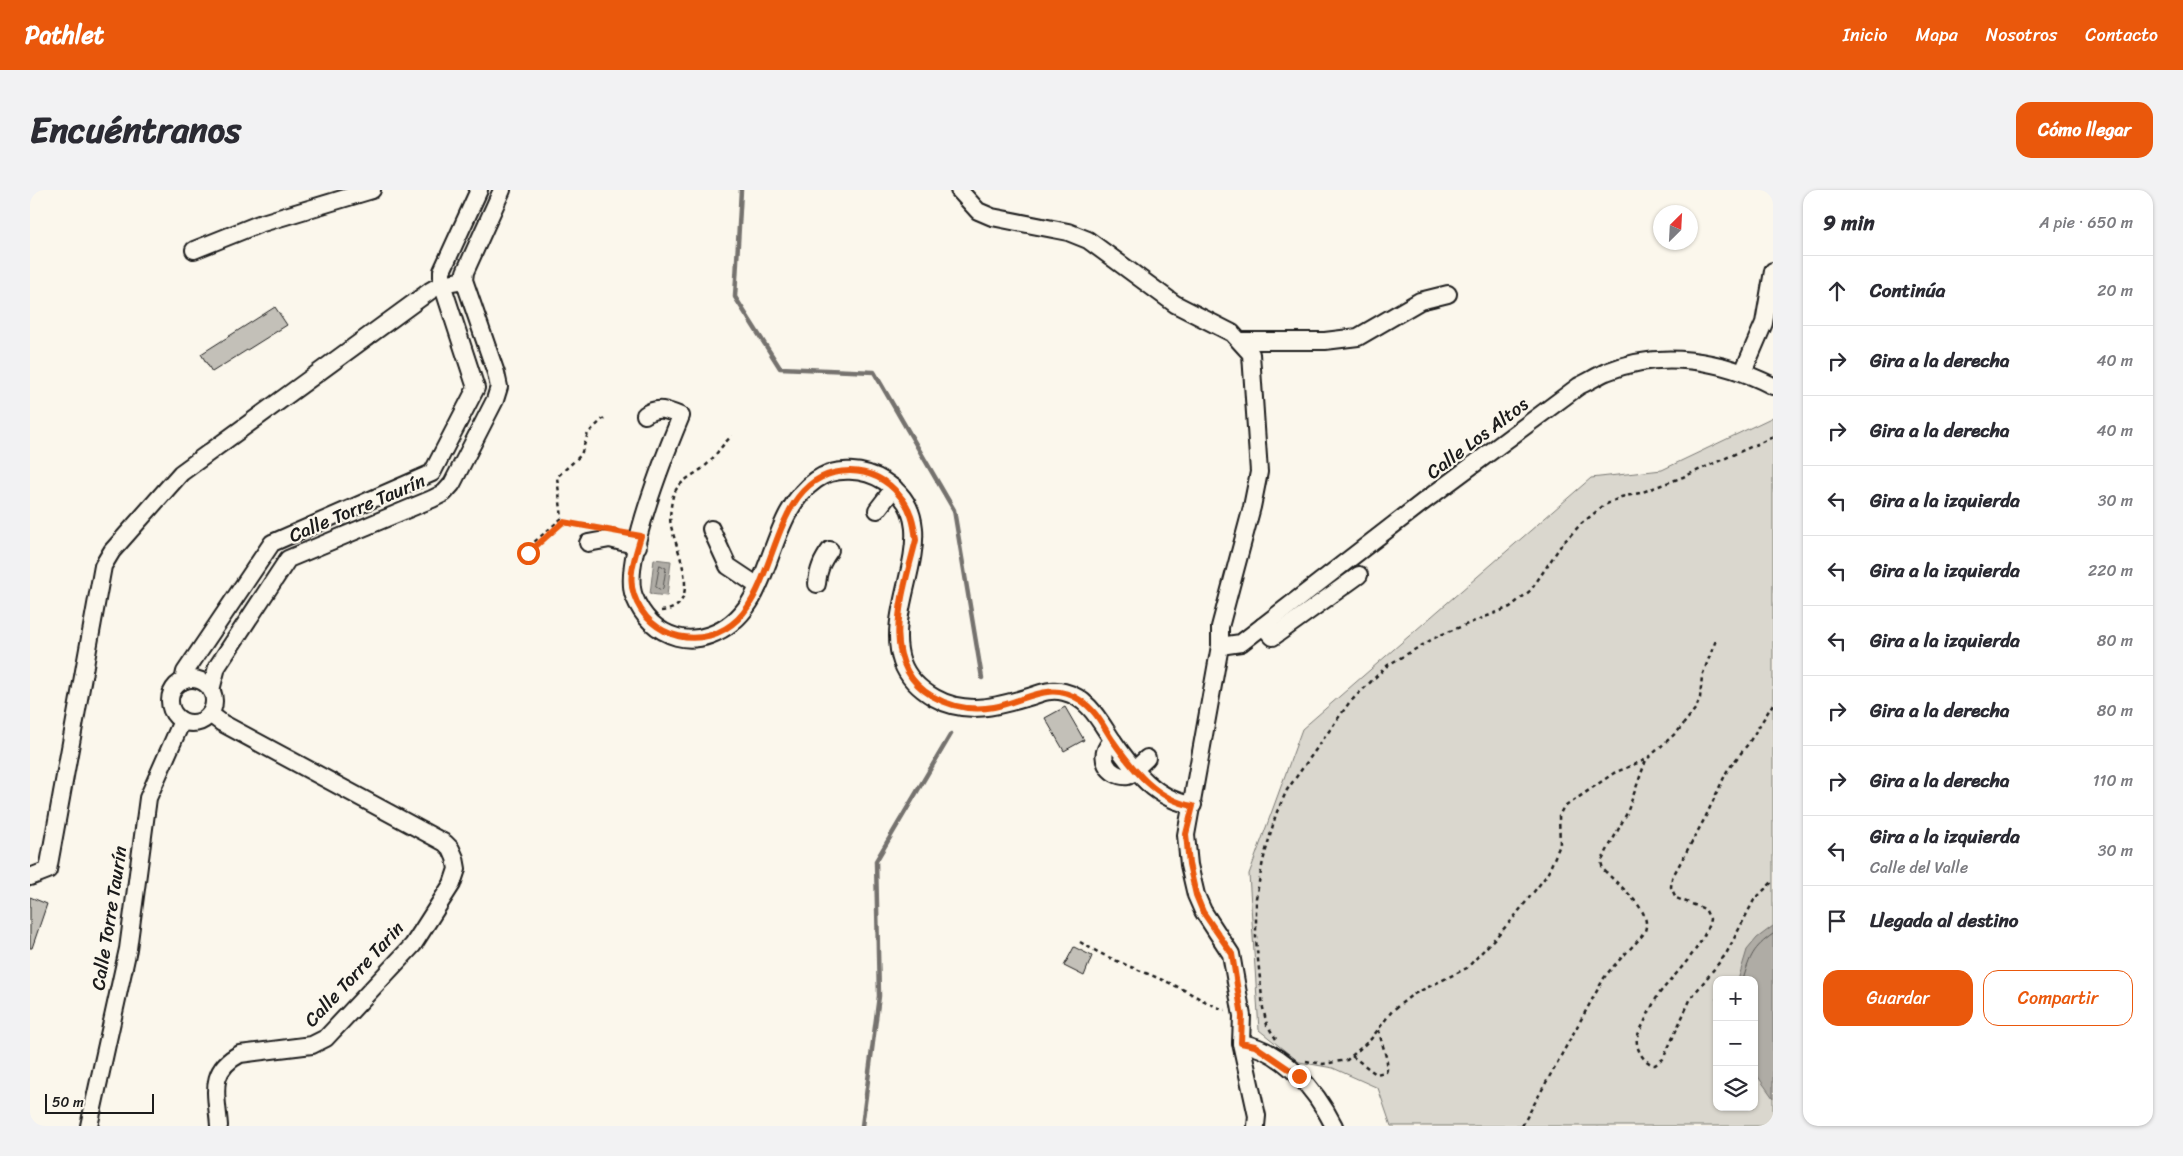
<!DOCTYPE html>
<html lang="es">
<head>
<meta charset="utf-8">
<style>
	body { margin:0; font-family:Sriracha,sans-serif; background:#f2f2f3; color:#2b2b33 }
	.controls { position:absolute; right:15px; bottom:15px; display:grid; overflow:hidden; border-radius:10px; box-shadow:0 1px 4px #0004 }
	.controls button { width:45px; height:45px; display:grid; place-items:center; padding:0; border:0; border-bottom:1px solid #e1e1e2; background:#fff; color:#2b2b33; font:25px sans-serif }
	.compass { position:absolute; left:1623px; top:15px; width:45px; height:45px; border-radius:50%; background:#fff; box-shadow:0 1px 4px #0004; rotate:24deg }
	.scale { position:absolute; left:15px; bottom:12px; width:109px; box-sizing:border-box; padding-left:5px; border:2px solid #1c1c1c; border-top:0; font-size:14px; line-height:18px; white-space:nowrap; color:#1c1c1c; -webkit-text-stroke:4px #fbf7ec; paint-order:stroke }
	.stop { position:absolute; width:15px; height:15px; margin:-11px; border:4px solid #ea580c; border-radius:50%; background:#fff }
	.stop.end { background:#ea580c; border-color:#fff; box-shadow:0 1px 5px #0008 }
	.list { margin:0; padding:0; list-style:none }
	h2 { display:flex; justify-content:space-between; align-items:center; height:65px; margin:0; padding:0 20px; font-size:21px }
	h2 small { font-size:16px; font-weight:400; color:#7c7c81 }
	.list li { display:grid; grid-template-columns:32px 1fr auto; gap:15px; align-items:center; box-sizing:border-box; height:70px; padding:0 20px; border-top:1px solid #e1e1e2 }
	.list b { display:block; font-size:19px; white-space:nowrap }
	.list p { margin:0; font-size:16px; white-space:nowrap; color:#7c7c81 }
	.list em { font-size:16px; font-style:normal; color:#7c7c81 }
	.actions { display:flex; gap:10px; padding:15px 20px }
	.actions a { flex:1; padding:11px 0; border:1px solid #ea580c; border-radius:15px; text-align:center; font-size:18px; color:#ea580c }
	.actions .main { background:#ea580c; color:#fff }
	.icon { flex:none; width:28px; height:28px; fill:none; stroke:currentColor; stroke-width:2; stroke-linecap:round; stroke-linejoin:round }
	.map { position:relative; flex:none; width:1743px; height:936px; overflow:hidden; border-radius:15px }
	header { display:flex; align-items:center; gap:30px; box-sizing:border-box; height:70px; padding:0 25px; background:#ea580c; color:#fff }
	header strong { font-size:24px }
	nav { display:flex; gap:28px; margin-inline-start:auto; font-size:18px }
	.intro { display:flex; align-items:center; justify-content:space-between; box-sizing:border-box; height:120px; padding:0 30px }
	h1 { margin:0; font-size:35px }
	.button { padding:12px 22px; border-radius:15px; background:#ea580c; color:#fff; font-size:18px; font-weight:700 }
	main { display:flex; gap:30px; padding:0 30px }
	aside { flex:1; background:#fff; border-radius:15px; box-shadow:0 1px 4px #0004 }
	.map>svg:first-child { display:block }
	.green { fill:#dad7ce; stroke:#7b7a75; fill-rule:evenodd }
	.water { fill:#afaca5; stroke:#74726e }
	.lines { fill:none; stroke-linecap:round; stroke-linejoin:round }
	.shore { stroke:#575653; stroke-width:1 }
	.stream { stroke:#74726e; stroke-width:4.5 }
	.building { fill:#c3c0b8; stroke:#1c1c1c }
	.minor-casing { stroke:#1c1c1c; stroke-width:20 }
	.path { stroke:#1c1c1c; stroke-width:2.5; stroke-dasharray:4 4; stroke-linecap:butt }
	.minor { stroke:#fbf7ec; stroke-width:16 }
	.route { stroke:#ea580c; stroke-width:6 }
	.labels { text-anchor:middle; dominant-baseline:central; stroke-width:4.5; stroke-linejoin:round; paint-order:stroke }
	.street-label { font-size:19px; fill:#1c1c1c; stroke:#fbf7ec }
</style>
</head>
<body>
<header>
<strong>Pathlet</strong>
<nav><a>Inicio</a><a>Mapa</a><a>Nosotros</a><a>Contacto</a></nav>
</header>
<div class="intro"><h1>Encuéntranos</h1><a class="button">Cómo llegar</a></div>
<main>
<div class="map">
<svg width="1743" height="936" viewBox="0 0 1743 936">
	<rect width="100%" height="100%" fill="#fbf7ec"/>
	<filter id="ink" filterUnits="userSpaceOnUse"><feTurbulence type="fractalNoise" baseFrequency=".02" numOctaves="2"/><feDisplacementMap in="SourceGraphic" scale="10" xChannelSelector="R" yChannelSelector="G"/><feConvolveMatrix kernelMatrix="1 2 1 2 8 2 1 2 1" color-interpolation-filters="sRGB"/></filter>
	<g filter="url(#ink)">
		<!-- green -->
		<path class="green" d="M 1743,227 L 1743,936 L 1361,936 L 1348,898 L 1303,878 L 1269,872 L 1229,840 L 1219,684 L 1272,539 L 1561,288 L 1632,280 ZM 1687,790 L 1724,790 L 1724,917 L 1687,917 Z"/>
		<!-- water -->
		<g class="water">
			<path d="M 624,369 L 641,371 L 637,406 L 620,404 Z"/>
			<path d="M 1743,736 L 1743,908 L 1724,881 L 1724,790 L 1708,790 L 1717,760 L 1727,748 Z"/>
		</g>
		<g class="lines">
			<!-- shore -->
			<g class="shore">
				<path d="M 630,375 L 636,378 L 633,398 L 631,400 L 626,397 Z"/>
				<path d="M 1713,790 C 1720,766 1723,758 1743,744"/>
			</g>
			<!-- stream -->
			<g class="stream">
				<path d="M 711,0 L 705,107 L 750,178 L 844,182 L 924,320 L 952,488"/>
				<path d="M 832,936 L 849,806 L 846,671 L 921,544"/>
			</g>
		</g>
		<!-- building -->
		<g class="building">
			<path d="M 245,117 L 257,135 L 182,182 L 171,164 Z"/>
			<path d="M 1035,517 L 1054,550 L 1034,561 L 1015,528 Z"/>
			<path d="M 0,707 L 17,714 L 2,758 L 0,758 Z"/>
			<path d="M 1044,757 L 1062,766 L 1054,786 L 1034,776 Z"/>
		</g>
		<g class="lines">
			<!-- minor casing -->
			<g class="minor-casing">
				<g id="minor">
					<path d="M 929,0 L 948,21 L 962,27 L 1038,42 L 1058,50 L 1145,114 L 1202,143 L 1221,164 L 1229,282 L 1222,317 L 1190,437 L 1190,456 L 1156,645 L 1159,675 L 1166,705 L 1173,721 L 1201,764 L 1212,826 L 1211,853 L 1227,926 L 1226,936"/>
					<path d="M 164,60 L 229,34 L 342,0"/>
					<path d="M 1212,151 L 1295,151 L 1328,147 L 1390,111 L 1418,104"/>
					<path d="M 1713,182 L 1734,133 L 1743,81"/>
					<path d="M 615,225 C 627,216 637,220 651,226 C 636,262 591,372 604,406 C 612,426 626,441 647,447 C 658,450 669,449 680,445 C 747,421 732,328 786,290 C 805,276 835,279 854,291 C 922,334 851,413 872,472 C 878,489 891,500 905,508 C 937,526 969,516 1002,506 C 1013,502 1022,499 1034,502 C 1059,508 1070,532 1083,551 C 1104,581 1126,610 1163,615"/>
					<path d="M 847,320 L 864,298"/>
					<path d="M 681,339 L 698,376 L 728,396"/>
					<path d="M 558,353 L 580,349 L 608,356"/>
					<path d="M 787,394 C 788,380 792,371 800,360"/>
					<path d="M 1233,436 L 1243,447 L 1329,385"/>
					<path d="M 1190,456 L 1211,453 L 1393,312 L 1549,196 C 1558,192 1567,186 1576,182 C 1631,159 1692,170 1743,196"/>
					<circle cx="162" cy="511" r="22"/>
					<path d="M 153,491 L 155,482 L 242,353 L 402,283 L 446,198 L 412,94 L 412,81 L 449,0"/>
					<path d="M 181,500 L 187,477 L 258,369 L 402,309 L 414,303 L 422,294 L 465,210 L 469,197 L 466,183 L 434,90 L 435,82 L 472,0"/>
					<path d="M 180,524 L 192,533 L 415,653 L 421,659 L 425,668 L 427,679 L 422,694 L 383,755 L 296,848 L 282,855 L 210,864 C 177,881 187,905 189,936"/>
					<path d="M 1083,551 C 1065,564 1078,588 1098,586 L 1117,568"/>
					<path d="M 0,687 L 18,680 L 73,376 L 82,361 L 151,283 L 400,101 L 412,94 L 434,90"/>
					<path d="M 1211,853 C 1253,860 1286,900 1304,936"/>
					<path d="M 59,936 L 98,759 L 118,608 L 152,531"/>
				</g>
			</g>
			<!-- path -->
			<g class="path">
				<path d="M 557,336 L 533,332 L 498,363 L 495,360 L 532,328 L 527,287 L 551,265 L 558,243 L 574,228"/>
				<path d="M 631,421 C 675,418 646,359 641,336 C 639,328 641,314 643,306 C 648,291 663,286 674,277 C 685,268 691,255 702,246"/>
				<path d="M 1743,514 L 1718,554 L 1697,581 L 1675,628 L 1642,688 L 1641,697 L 1646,708 L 1675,719 L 1680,729 C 1675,754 1649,780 1633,799 C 1624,808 1615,833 1607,846 C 1605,858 1613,873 1625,875 L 1633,869 L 1661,808 L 1696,764 L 1724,710 L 1743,691"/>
				<path d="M 1050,752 C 1081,771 1114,781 1146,796 C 1163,804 1177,814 1195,820"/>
				<path d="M 1246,849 L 1237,835 L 1233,818 L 1226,750 L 1226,708 L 1233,671 L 1246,624 L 1257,600 L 1319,513 L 1358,475 L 1408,446 L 1480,417 L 1501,400 L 1532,354 L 1551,334 L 1573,316 L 1591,307 L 1610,303 L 1653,287 L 1743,247"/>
				<path d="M 1322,866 L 1346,884 L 1356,882 C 1361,874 1350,851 1349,840"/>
				<path d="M 1276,871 L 1293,874 L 1317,870 L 1341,849 L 1362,821 L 1382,805 L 1437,778 L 1481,731 L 1517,685 L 1530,655 L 1529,626 L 1533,618 L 1584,583 L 1617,569 L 1648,541 L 1666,518 L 1670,508 L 1672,486 L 1686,450"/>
				<path d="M 1492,936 L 1574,788 C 1585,773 1599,761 1611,747 C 1631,725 1587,695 1573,679 L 1571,672 L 1597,623 L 1616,570"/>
			</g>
			<!-- minor -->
			<use href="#minor" class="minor"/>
		</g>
	</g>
	<g class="lines" filter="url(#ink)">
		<!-- route -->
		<path class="route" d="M 498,363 L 533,332 L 611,346 C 606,364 597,386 604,405 C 619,450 674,462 708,429 C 750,387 743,281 820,281 C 839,281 858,290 869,305 C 881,318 884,333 886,350 C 874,400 846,473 902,506 C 921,517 942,521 964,517 C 996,511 1019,490 1050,510 C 1066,520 1073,536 1083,551 C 1103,580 1127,610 1163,616 L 1156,644 L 1159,674 L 1166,705 L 1173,722 L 1202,764 L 1212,826 L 1211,853 L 1225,856 L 1269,886"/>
	</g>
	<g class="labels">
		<!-- street labels -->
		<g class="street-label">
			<text transform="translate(1447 248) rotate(-37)">Calle Los Altos</text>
			<text transform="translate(327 318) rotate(-23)">Calle Torre Taurín</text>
			<text transform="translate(79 728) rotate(-81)">Calle Torre Taurín</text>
			<text transform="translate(324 784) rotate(-47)">Calle Torre Tarin</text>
		</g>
	</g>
</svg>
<div class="controls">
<button>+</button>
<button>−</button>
<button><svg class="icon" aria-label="layers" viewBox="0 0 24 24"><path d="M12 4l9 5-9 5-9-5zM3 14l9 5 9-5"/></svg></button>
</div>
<svg class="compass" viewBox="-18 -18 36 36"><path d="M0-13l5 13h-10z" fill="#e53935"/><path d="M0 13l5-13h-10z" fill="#7c7c81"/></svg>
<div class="scale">50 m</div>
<div class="stop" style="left:498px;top:363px"></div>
<div class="stop end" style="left:1269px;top:886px"></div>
</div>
<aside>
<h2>9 min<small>A pie · 650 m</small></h2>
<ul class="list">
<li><svg class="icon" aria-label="ahead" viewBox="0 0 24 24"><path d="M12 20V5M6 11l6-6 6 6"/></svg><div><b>Continúa</b></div><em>20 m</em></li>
<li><svg class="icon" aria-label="right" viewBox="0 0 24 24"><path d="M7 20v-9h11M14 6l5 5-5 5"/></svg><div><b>Gira a la derecha</b></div><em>40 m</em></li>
<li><svg class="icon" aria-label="right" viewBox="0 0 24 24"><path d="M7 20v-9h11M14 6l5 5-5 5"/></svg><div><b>Gira a la derecha</b></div><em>40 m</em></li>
<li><svg class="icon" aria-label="left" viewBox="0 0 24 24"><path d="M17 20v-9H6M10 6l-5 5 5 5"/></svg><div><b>Gira a la izquierda</b></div><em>30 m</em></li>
<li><svg class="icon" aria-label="left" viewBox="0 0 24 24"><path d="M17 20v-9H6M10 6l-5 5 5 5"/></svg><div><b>Gira a la izquierda</b></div><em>220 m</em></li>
<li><svg class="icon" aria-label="left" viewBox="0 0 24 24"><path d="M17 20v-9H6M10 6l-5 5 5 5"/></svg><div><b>Gira a la izquierda</b></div><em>80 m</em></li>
<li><svg class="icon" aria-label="right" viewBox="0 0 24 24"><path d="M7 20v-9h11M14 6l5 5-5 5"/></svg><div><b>Gira a la derecha</b></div><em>80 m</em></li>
<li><svg class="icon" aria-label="right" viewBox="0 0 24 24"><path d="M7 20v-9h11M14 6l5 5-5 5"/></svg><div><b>Gira a la derecha</b></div><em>110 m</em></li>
<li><svg class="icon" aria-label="left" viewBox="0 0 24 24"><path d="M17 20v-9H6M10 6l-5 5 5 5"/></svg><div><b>Gira a la izquierda</b><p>Calle del Valle</p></div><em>30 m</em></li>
<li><svg class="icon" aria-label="arrive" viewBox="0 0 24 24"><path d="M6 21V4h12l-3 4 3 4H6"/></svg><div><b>Llegada al destino</b></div></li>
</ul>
<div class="actions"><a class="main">Guardar</a><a>Compartir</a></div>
</aside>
</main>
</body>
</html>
